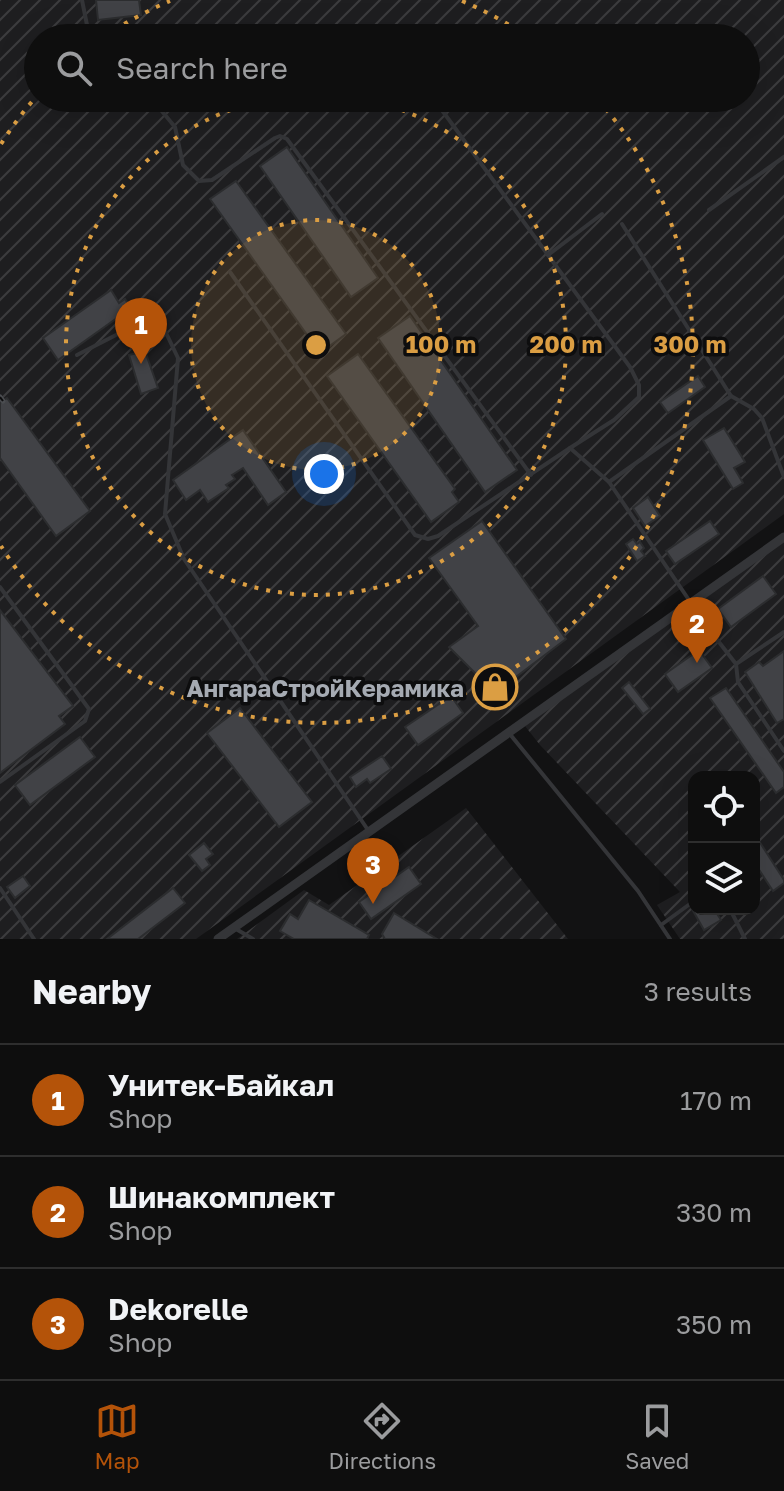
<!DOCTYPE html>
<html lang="en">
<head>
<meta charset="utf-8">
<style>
	body { margin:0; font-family:"Golos Text",sans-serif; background:#1c1c1c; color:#f1f3f6 }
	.controls { position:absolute; right:24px; bottom:24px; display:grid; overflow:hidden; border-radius:16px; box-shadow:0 8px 32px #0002 }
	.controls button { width:72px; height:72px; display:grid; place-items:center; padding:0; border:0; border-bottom:2px solid #2e2e2e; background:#0e0e0e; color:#f1f3f6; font:40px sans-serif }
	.you { position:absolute; left:324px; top:474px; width:28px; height:28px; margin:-20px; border:6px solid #fff; border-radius:50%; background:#1a73e8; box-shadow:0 0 0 12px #1a73e833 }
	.badge { display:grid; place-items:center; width:52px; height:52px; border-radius:50%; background:#b45309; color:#fff; font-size:26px; font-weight:700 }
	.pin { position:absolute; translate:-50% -66px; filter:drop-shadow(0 2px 4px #0008) }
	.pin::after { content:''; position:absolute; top:42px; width:28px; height:24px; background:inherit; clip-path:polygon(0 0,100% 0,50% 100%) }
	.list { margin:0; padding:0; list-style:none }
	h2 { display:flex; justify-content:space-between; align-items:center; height:104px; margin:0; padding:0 32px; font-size:34px }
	h2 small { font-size:26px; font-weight:400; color:#9b9c9e }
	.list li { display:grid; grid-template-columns:52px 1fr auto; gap:24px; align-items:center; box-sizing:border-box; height:112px; padding:0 32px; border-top:2px solid #2e2e2e }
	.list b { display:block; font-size:30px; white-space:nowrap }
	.list p { margin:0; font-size:26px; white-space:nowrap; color:#9b9c9e }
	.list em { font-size:26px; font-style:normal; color:#9b9c9e }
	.icon { flex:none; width:44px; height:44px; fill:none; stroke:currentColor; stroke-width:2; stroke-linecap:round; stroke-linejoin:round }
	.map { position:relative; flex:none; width:784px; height:939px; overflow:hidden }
	.search { position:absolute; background:#0e0e0e; box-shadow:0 8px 32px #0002; left:24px; right:24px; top:24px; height:88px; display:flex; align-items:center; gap:20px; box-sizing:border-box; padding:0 28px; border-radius:44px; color:#9b9c9e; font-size:30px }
	.sheet { height:440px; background:#0e0e0e }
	nav { display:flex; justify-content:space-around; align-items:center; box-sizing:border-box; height:112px; border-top:2px solid #2e2e2e; background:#0e0e0e; font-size:22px; color:#9b9c9e }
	nav a { display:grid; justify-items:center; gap:4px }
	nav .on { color:#b45309 }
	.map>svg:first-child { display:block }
	.industrial { fill:url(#industrial-furrows); fill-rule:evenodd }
	.building { fill:#414246; stroke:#2c2d2f; stroke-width:2 }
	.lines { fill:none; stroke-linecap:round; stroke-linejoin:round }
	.service { stroke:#343538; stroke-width:4 }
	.minor { stroke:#343538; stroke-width:9 }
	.rail-casing { stroke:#4b4d51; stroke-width:5 }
	.rail { stroke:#0d0d0e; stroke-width:2; stroke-dasharray:6; stroke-linecap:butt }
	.ring { fill:none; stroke:#db9e43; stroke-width:4; stroke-dasharray:4 8 }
	.labels { text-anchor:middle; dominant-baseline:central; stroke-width:7; stroke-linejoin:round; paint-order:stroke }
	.poi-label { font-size:24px; font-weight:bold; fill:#a5aab2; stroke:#0d0d0e; text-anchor:end }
	.centre { fill:#db9e43; stroke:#0d0d0e; stroke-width:4 }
	.ring-label { font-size:24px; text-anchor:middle; font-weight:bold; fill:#db9e43; stroke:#0d0d0e; stroke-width:7; stroke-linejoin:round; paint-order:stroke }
</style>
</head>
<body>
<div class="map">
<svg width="784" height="939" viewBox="0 0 784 939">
	<defs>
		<pattern id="industrial-furrows" width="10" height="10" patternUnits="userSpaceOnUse" patternTransform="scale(2)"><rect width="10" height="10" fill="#1e1e20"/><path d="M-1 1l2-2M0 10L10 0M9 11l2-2" fill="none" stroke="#3c3c3e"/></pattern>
	</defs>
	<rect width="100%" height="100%" fill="#121213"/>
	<!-- industrial -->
	<g class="industrial">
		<path d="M 0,0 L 784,0 L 784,514 L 196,939 L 0,939 ZM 38,38 L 746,38 L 746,98 L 38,98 Z"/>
		<path d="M 784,537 L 784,939 L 680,939 L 657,905 L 680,892 L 540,745 L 521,721 ZM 694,777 L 754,777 L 754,909 L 694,909 Z"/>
		<path d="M 466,808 L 568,939 L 237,939 L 304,890 L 329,905 Z"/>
	</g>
	<!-- building -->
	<g class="building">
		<path d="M 96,0 L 139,0 L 141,15 L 98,20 Z"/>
		<path d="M 287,147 L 378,278 L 351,297 L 260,166 Z"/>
		<path d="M 236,181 L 346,334 L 320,353 L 210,199 Z"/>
		<path d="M 111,290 L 119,303 L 125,299 L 131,308 L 58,360 L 43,338 Z"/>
		<path d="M 410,316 L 517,470 L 485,492 L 378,338 Z"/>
		<path d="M 145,351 L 158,388 L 141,394 L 129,355 Z"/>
		<path d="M 358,354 L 455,489 L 452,492 L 459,502 L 431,522 L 327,376 Z"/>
		<path d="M 698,376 L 705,387 L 668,413 L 660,402 Z"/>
		<path d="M 7,398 L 90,511 L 56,536 L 0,458 L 0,403 Z"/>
		<path d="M 724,428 L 745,462 L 734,468 L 743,483 L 733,489 L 703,440 Z"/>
		<path d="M 243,430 L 286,492 L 268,505 L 243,468 L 232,475 L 235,479 L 226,485 L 229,488 L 208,502 L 200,490 L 186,500 L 173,480 Z"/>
		<path d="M 648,497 L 660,516 L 645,526 L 633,508 Z"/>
		<path d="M 482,521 L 566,639 L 492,695 L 476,683 L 481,679 L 449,647 L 478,626 L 429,558 Z"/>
		<path d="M 710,521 L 719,534 L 675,564 L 666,551 Z"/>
		<path d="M 633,539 L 637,544 L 640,542 L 644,548 L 641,551 L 645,556 L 637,561 L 626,544 Z"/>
		<path d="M 763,576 L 776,594 L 731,627 L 718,609 Z"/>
		<path d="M 0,610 L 73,706 L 59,716 L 65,724 L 0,773 Z"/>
		<path d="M 699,650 L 712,668 L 678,692 L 665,674 Z"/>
		<path d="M 784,651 L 784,719 L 777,723 L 745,672 L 759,662 L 763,666 Z"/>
		<path d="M 629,682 L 650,709 L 643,714 L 622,688 Z"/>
		<path d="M 726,688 L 784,772 L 784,787 L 776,793 L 710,698 Z"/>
		<path d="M 451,696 L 463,713 L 418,745 L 405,727 Z"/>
		<path d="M 240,708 L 312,802 L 279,827 L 207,733 Z"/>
		<path d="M 80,737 L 95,757 L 30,805 L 15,785 Z"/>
		<path d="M 382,756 L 391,769 L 370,783 L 367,779 L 356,787 L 350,777 Z"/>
		<path d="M 759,841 L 784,880 L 784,883 L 773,891 L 754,862 L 754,844 Z"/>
		<path d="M 204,843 L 213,854 L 206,859 L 210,865 L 202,871 L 189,855 Z"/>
		<path d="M 409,867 L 421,884 L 371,919 L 359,902 Z"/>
		<path d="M 23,876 L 30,886 L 15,898 L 7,887 Z"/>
		<path d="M 173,888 L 185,903 L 138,939 L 107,939 Z"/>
		<path d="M 309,900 L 369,935 L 367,939 L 294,939 L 280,931 L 290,914 L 298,919 Z"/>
		<path d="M 692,909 L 714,909 L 721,920 L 704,930 Z"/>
		<path d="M 394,913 L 437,939 L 385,939 L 382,934 Z"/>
	</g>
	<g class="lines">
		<!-- service -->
		<g class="service">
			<path d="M 82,0 L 87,25 L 100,38"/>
			<path d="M 151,98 L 175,127 L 183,165 L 199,181 L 212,180 L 275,138 L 280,136 L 287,139 L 531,475"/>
			<path d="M 433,98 L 630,367 L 639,385 L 639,397 L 614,420 L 570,448"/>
			<path d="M 709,210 L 784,157"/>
			<path d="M 622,224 L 731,396 L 609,482 L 708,628 L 736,664 L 738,682 L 784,751"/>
			<path d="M 548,255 L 602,214"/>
			<path d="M 230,272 L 415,535 L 428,539 L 438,536 L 570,448 L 609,482"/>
			<path d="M 77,355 L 157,314 L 178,358 L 165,514 L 184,559 L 368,830"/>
			<path d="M 731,396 L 754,409 L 762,418 L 784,477"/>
			<path d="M 0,587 L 89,709 L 85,721 L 0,782"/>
			<path d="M 736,664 L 784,632"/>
			<path d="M 509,733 L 638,891 L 670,939"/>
			<path d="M 0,888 L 34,939"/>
			<path d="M 730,909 L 745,939"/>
			<path d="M 661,925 L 694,901"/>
			<path d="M 236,929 L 253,939"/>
		</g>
		<!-- minor -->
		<path class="minor" d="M 218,939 L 784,537"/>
		<!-- rail casing -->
		<g class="rail-casing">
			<path id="rail" d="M 0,397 L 3,401"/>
		</g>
		<!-- rail -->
		<use href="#rail" class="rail"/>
	</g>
	<!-- distance rings -->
	<circle cx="316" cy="345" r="125" fill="#db9e43" fill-opacity=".12"/>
	<g class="ring">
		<circle cx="316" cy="345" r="125"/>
		<path d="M355 98A250 250 0 1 1 277 98"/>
		<path d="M1 144A374 374 0 0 1 36 97M104 37A374 374 0 0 1 170 1M462 1A374 374 0 0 1 528 37M598 100A374 374 0 1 1 1 546"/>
	</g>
	<!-- icons -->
	<defs>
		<g id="shop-ring" transform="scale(2.3)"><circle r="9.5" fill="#0d0d0e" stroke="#db9e43" stroke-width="1.5"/><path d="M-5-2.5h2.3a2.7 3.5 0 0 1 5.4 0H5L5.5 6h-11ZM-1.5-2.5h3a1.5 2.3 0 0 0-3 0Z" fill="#db9e43"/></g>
	</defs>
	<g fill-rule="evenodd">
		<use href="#shop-ring" x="495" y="687"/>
	</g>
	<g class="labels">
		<!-- poi labels -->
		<g class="poi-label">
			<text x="464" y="687">АнгараСтройКерамика</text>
		</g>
	</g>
	<circle cx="316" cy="345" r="12" class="centre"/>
	<g class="ring-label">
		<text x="441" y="353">100 m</text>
		<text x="566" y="353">200 m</text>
		<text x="690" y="353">300 m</text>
	</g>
</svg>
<div class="controls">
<button><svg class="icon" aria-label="locate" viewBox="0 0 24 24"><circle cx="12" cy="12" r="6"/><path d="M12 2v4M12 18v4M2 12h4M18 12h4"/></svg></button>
<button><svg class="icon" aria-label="layers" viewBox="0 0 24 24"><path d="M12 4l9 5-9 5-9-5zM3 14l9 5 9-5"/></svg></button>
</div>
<div class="you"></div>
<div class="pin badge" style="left:141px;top:364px">1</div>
<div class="pin badge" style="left:697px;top:663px">2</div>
<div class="pin badge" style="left:373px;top:904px">3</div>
<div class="search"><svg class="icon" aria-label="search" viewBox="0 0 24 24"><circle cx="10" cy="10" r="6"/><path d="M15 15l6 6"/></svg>Search here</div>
</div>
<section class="sheet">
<h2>Nearby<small>3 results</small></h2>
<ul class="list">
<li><span class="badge">1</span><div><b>Унитек-Байкал</b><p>Shop</p></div><em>170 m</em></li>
<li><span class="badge">2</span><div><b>Шинакомплект</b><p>Shop</p></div><em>330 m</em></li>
<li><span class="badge">3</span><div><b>Dekorelle</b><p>Shop</p></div><em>350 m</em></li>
</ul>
</section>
<nav>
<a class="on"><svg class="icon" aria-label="map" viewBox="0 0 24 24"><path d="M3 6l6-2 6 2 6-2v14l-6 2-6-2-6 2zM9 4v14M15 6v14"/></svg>Map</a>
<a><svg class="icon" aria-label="directions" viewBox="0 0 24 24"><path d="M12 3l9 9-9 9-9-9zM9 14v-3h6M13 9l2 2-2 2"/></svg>Directions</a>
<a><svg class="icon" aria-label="saved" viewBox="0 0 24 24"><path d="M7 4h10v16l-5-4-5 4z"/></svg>Saved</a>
</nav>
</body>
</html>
